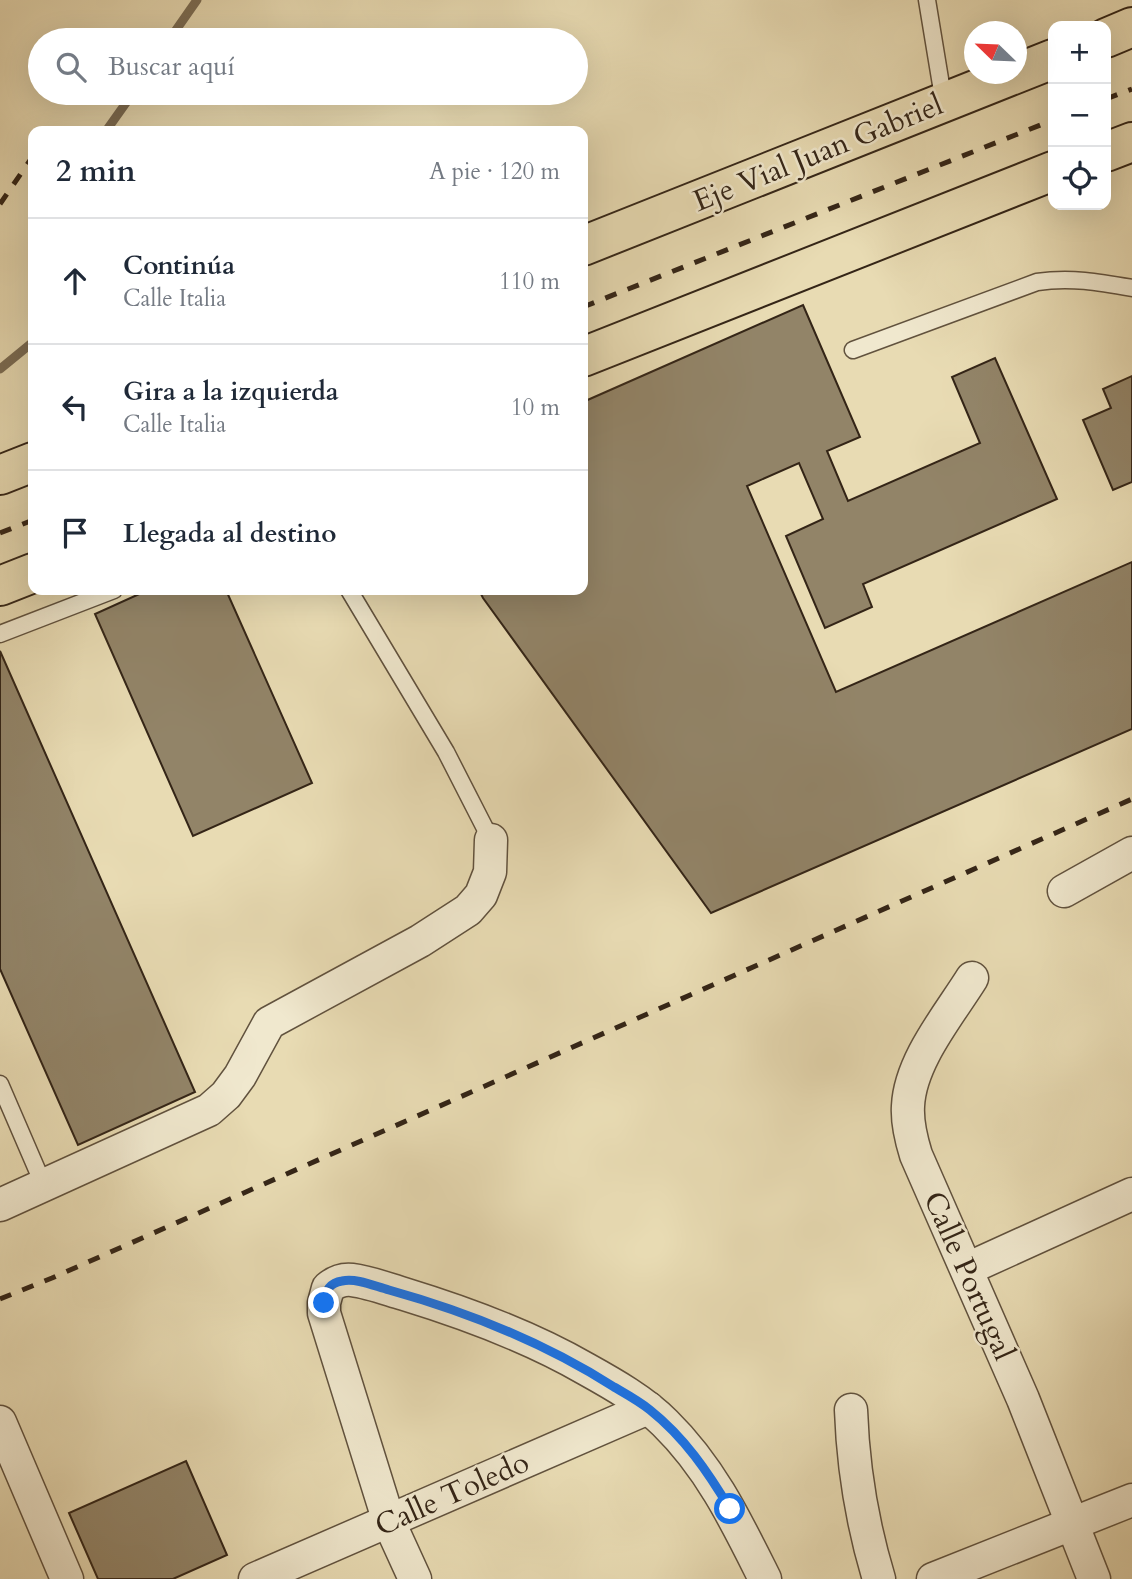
<!DOCTYPE html>
<html lang="es">
<head>
<meta charset="utf-8">
<style>
	body { margin:0; font-family:Cardo,serif; background:#f6f6f7; color:#1f2937 }
	.controls { position:absolute; right:21px; top:21px; display:grid; overflow:hidden; border-radius:14px; box-shadow:0 7px 28px #0002 }
	.controls button { width:63px; height:63px; display:grid; place-items:center; padding:0; border:0; border-bottom:2px solid #e0e1e3; background:#fff; color:#1f2937; font:35px sans-serif }
	.compass { position:absolute; left:964px; top:21px; width:63px; height:63px; border-radius:50%; background:#fff; box-shadow:0 7px 28px #0002; rotate:293deg }
	.stop { position:absolute; width:21px; height:21px; margin:-16px; border:5px solid #1a73e8; border-radius:50%; background:#fff }
	.stop.end { background:#1a73e8; border-color:#fff; box-shadow:0 2px 7px #0008 }
	.list { margin:0; padding:0; list-style:none }
	h2 { display:flex; justify-content:space-between; align-items:center; height:91px; margin:0; padding:0 28px; font-size:30px }
	h2 small { font-size:23px; font-weight:400; color:#747a83 }
	.list li { display:grid; grid-template-columns:46px 1fr auto; gap:21px; align-items:center; box-sizing:border-box; height:126px; padding:0 28px; border-top:2px solid #e0e1e3 }
	.list b { display:block; font-size:26px; white-space:nowrap }
	.list p { margin:0; font-size:23px; white-space:nowrap; color:#747a83 }
	.list em { font-size:23px; font-style:normal; color:#747a83 }
	.icon { flex:none; width:38px; height:38px; fill:none; stroke:currentColor; stroke-width:2; stroke-linecap:round; stroke-linejoin:round }
	.map { position:relative; flex:none; width:1132px; height:1579px; overflow:hidden }
	.search { position:absolute; background:#fff; box-shadow:0 7px 28px #0002; left:28px; top:28px; width:560px; height:77px; display:flex; align-items:center; gap:18px; box-sizing:border-box; padding:0 24px; border-radius:38px; color:#747a83; font-size:26px }
	.panel { position:absolute; background:#fff; box-shadow:0 7px 28px #0002; left:28px; top:126px; width:560px; height:469px; border-radius:14px }
	.map>svg:first-child { display:block }
	.lines { fill:none; stroke-linecap:round; stroke-linejoin:round }
	.stream { stroke:#7b6d55; stroke-width:9 }
	.building { fill:#928468; stroke:#342517; stroke-width:2 }
	.service-casing { stroke:#61523e; stroke-width:19 }
	.minor-casing { stroke:#61523e; stroke-width:35 }
	.primary-casing { stroke:#342517; stroke-width:42 }
	.service { stroke:#f0e8ce; stroke-width:16 }
	.minor { stroke:#f0e8ce; stroke-width:32 }
	.primary { stroke:#e8dbb3; stroke-width:38 }
	.rail { stroke:#342517; stroke-width:5; stroke-dasharray:12 12; stroke-linecap:butt }
	.route { stroke:#1a73e8; stroke-width:9 }
	.labels { text-anchor:middle; dominant-baseline:central; stroke-width:5; stroke-linejoin:round; paint-order:stroke }
	.street-label { font-size:30px; fill:#342517; stroke:#f0e8ce }
</style>
</head>
<body>
<div class="map">
<svg width="1132" height="1579" viewBox="0 0 1132 1579">
	<rect width="100%" height="100%" fill="#e8dbb3"/>
	<filter id="stains"><feTurbulence type="fractalNoise" baseFrequency=".00286" numOctaves="4"/><feColorMatrix values="0 0 0 0 .2 0 0 0 0 .09 0 0 0 0 .02 0 0 0 .5 -.17"/></filter>
	<radialGradient id="worn" r=".72"><stop offset=".6" stop-color="#630" stop-opacity="0"/><stop offset="1" stop-color="#630" stop-opacity=".3"/></radialGradient>
	<g class="lines">
		<!-- stream -->
		<g class="stream">
			<path d="M 169,40 L 197,0"/>
			<path d="M 106,131 L 133,93"/>
			<path d="M 0,369 L 33,342"/>
		</g>
	</g>
	<!-- building -->
	<g class="building">
		<path d="M 803,305 L 860,437 L 827,451 L 848,501 L 980,443 L 952,377 L 995,358 L 1057,499 L 863,584 L 872,607 L 825,628 L 786,536 L 823,519 L 799,463 L 747,486 L 836,692 L 1132,562 L 1132,729 L 711,913 L 483,598 L 479,590 L 583,590 L 583,402 Z"/>
		<path d="M 1132,376 L 1132,482 L 1113,490 L 1083,420 L 1111,408 L 1103,389 Z"/>
		<path d="M 148,590 L 226,590 L 312,783 L 193,836 L 95,614 Z"/>
		<path d="M 0,651 L 195,1092 L 78,1145 L 0,969 Z"/>
		<path d="M 186,1461 L 227,1555 L 173,1579 L 98,1579 L 69,1513 Z"/>
	</g>
	<g class="lines">
		<!-- service casing -->
		<g class="service-casing">
			<g id="service">
				<path d="M 927,0 L 944,103"/>
				<path d="M 853,350 L 1037,282 C 1070,277 1099,282 1132,288"/>
				<path d="M 349,590 L 446,752 L 491,840"/>
				<path d="M 0,634 L 114,590"/>
				<path d="M 0,1084 L 44,1186"/>
			</g>
		</g>
		<!-- minor casing -->
		<g class="minor-casing">
			<g id="minor">
				<path d="M 1064,891 L 1132,853"/>
				<path d="M 972,978 C 949,1015 910,1061 908,1106 C 907,1122 911,1139 916,1155 L 1023,1399 L 1094,1579"/>
				<path d="M 0,1205 L 209,1110 L 226,1095 L 240,1076 L 269,1023 L 420,941 L 468,910 L 481,895 L 490,872 L 491,840"/>
				<path d="M 967,1269 L 1132,1194"/>
				<path d="M 851,1410 C 853,1467 862,1523 879,1579"/>
				<path d="M 0,1422 L 67,1579"/>
				<path d="M 255,1579 L 648,1408"/>
				<path d="M 415,1579 L 389,1522 L 324,1313 L 324,1303 L 328,1288 C 335,1282 343,1279 352,1280 C 369,1282 387,1289 404,1294 C 466,1313 529,1336 586,1369 C 613,1384 643,1401 665,1423 C 711,1468 737,1523 765,1579"/>
				<path d="M 933,1579 L 1132,1500"/>
			</g>
		</g>
		<!-- primary casing -->
		<g class="primary-casing">
			<g id="primary">
				<path d="M 1106,38 L 1132,27"/>
				<path d="M 1106,152 L 1132,142"/>
				<path d="M 583,246 L 1053,59"/>
				<path d="M 583,357 L 1053,171"/>
				<path d="M 0,475 L 33,462"/>
				<path d="M 0,586 L 33,573"/>
			</g>
		</g>
		<!-- service -->
		<use href="#service" class="service"/>
		<!-- minor -->
		<use href="#minor" class="minor"/>
		<!-- primary -->
		<use href="#primary" class="primary"/>
		<!-- rail -->
		<g class="rail">
			<path d="M 1106,99 L 1132,89"/>
			<path d="M 0,204 L 33,156"/>
			<path d="M 583,307 L 1053,120"/>
			<path d="M 0,533 L 33,520"/>
			<path d="M 0,1299 L 52,1278 L 1132,799"/>
		</g>
	</g>
	<g class="lines">
		<!-- route -->
		<path class="route" d="M 324,1303 C 325,1291 329,1283 342,1281 C 357,1278 374,1286 389,1290 C 468,1312 545,1343 614,1387 C 626,1394 639,1401 650,1410 C 684,1437 708,1472 730,1509"/>
	</g>
	<g class="labels">
		<!-- street labels -->
		<g class="street-label">
			<text transform="translate(818 153) rotate(-22)">Eje Vial Juan Gabriel</text>
			<text transform="translate(969 1276) rotate(66)">Calle Portugal</text>
			<text transform="translate(452 1494) rotate(-24)">Calle Toledo</text>
		</g>
	</g>
	<rect width="100%" height="100%" filter="url(#stains)"/>
	<rect width="100%" height="100%" fill="url(#worn)"/>
</svg>
<div class="controls">
<button>+</button>
<button>−</button>
<button><svg class="icon" aria-label="locate" viewBox="0 0 24 24"><circle cx="12" cy="12" r="6"/><path d="M12 2v4M12 18v4M2 12h4M18 12h4"/></svg></button>
</div>
<svg class="compass" viewBox="-18 -18 36 36"><path d="M0-13l5 13h-10z" fill="#e53935"/><path d="M0 13l5-13h-10z" fill="#747a83"/></svg>
<div class="stop" style="left:730px;top:1509px"></div>
<div class="stop end" style="left:324px;top:1303px"></div>
<div class="search"><svg class="icon" aria-label="search" viewBox="0 0 24 24"><circle cx="10" cy="10" r="6"/><path d="M15 15l6 6"/></svg>Buscar aquí</div>
<section class="panel">
<h2>2 min<small>A pie · 120 m</small></h2>
<ul class="list">
<li><svg class="icon" aria-label="ahead" viewBox="0 0 24 24"><path d="M12 20V5M6 11l6-6 6 6"/></svg><div><b>Continúa</b><p>Calle Italia</p></div><em>110 m</em></li>
<li><svg class="icon" aria-label="left" viewBox="0 0 24 24"><path d="M17 20v-9H6M10 6l-5 5 5 5"/></svg><div><b>Gira a la izquierda</b><p>Calle Italia</p></div><em>10 m</em></li>
<li><svg class="icon" aria-label="arrive" viewBox="0 0 24 24"><path d="M6 21V4h12l-3 4 3 4H6"/></svg><div><b>Llegada al destino</b></div></li>
</ul>
</section>
</div>
</body>
</html>
